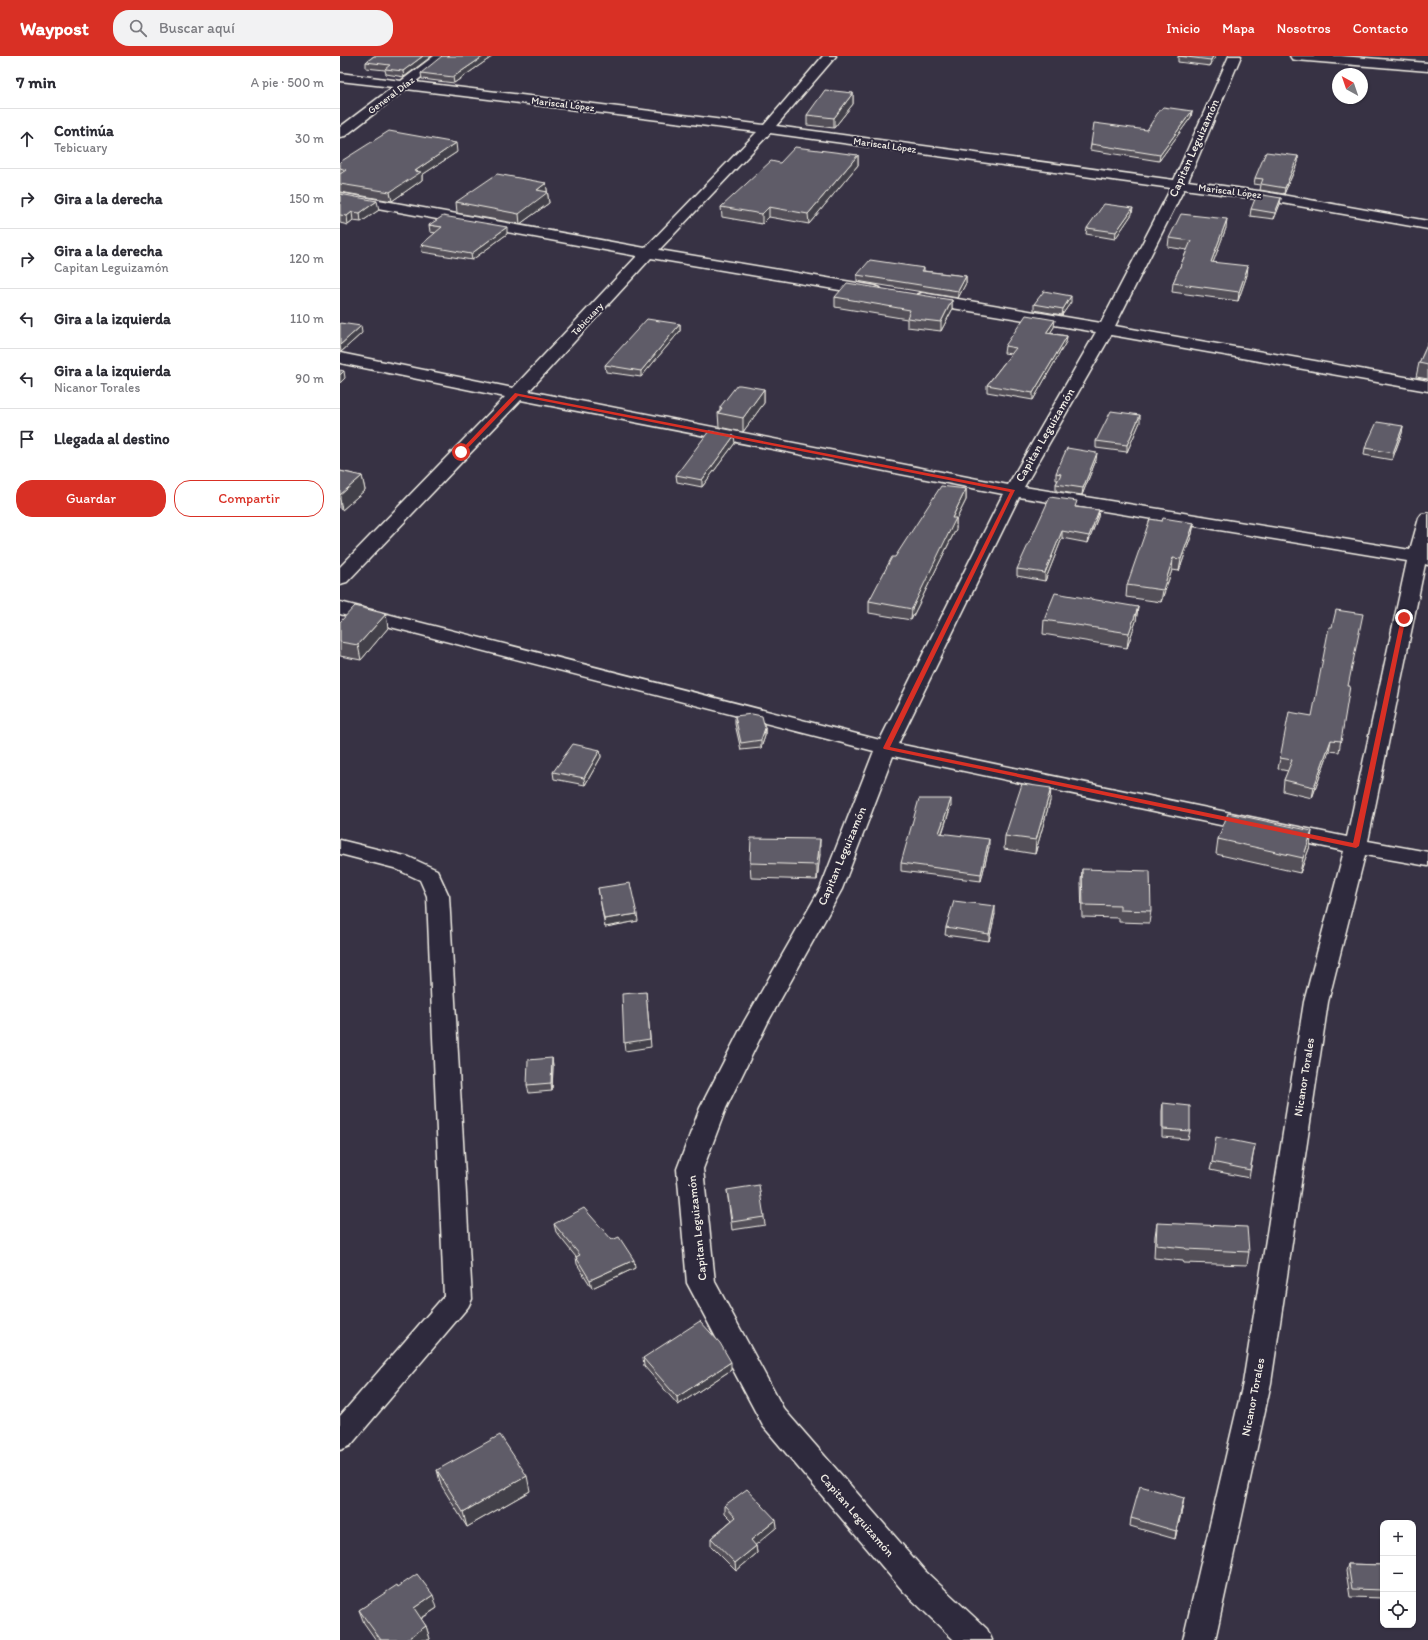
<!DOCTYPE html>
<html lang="es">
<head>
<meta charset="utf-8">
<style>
	body { margin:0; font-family:Itim,sans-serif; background:#f2f2f3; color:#2b2b33 }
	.controls { position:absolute; right:12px; bottom:12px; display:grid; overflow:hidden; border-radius:8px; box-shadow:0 1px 3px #0004 }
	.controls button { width:36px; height:36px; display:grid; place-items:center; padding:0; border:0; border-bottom:1px solid #e1e1e2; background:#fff; color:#2b2b33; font:20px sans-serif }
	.compass { position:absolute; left:992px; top:12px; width:36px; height:36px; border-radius:50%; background:#fff; box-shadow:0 1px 3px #0004; rotate:320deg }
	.stop { position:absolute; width:12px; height:12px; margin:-9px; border:3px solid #d93025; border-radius:50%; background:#fff }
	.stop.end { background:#d93025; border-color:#fff; box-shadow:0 1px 4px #0008 }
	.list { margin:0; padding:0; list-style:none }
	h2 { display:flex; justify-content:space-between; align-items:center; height:52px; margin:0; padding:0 16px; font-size:17px }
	h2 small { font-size:13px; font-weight:400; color:#7c7c81 }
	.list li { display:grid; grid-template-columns:26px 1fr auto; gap:12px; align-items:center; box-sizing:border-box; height:60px; padding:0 16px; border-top:1px solid #e1e1e2 }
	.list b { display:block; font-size:15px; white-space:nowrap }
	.list p { margin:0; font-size:13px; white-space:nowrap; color:#7c7c81 }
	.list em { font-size:13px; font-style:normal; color:#7c7c81 }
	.actions { display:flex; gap:8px; padding:12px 16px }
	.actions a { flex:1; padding:9px 0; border:1px solid #d93025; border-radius:16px; text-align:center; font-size:14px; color:#d93025 }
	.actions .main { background:#d93025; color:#fff }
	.icon { flex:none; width:22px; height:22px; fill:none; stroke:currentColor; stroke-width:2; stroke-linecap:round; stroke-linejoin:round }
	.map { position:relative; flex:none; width:1088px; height:1584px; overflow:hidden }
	header { display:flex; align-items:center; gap:24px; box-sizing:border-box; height:56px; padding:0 20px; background:#d93025; color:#fff }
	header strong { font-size:19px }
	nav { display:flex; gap:22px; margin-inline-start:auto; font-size:14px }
	.search { width:280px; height:36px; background:#f2f2f3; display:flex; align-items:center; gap:10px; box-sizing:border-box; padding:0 14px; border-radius:16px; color:#7c7c81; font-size:15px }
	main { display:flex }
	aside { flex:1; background:#fff }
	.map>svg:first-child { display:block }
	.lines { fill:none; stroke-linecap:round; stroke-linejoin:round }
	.minor-casing { stroke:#f4f1e8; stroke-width:3 }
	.minor { fill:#2f2a3d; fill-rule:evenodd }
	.wall { fill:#524f59; stroke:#f4f1e8 }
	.shaded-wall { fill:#424048; stroke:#f4f1e8 }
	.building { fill:#5f5c67; stroke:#f4f1e8 }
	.route { fill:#d93025 }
	.labels { text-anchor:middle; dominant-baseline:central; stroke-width:4; stroke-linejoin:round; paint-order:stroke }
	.far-street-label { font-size:10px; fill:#f4f1e8; stroke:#2f2a3d }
	.street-label { font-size:12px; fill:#f4f1e8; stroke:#2f2a3d }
</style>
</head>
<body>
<header>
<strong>Waypost</strong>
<div class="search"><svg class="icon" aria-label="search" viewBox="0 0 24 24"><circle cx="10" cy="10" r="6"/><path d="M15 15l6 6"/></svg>Buscar aquí</div>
<nav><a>Inicio</a><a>Mapa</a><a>Nosotros</a><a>Contacto</a></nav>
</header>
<main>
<aside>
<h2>7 min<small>A pie · 500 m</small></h2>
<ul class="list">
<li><svg class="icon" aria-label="ahead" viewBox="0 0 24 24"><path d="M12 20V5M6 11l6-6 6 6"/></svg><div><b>Continúa</b><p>Tebicuary</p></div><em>30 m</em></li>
<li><svg class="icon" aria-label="right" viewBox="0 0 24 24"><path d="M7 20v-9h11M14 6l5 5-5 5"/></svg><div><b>Gira a la derecha</b></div><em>150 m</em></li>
<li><svg class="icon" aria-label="right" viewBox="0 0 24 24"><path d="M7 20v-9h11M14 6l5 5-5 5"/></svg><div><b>Gira a la derecha</b><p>Capitan Leguizamón</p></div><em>120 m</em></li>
<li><svg class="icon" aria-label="left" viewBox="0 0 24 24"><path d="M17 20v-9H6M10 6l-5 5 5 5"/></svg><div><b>Gira a la izquierda</b></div><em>110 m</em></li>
<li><svg class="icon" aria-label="left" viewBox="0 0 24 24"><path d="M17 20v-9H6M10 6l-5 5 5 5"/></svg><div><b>Gira a la izquierda</b><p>Nicanor Torales</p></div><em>90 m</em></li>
<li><svg class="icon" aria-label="arrive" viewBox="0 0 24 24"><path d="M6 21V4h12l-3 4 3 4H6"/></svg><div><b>Llegada al destino</b></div></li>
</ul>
<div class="actions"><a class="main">Guardar</a><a>Compartir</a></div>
</aside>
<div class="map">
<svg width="1088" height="1584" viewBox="0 0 1088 1584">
	<rect width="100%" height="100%" fill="#373244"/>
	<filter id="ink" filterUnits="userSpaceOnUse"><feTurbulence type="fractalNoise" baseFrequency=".025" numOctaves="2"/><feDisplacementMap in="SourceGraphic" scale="8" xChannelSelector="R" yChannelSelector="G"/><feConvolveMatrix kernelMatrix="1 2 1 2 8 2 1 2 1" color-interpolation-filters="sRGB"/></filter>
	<g filter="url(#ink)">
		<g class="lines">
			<!-- minor casing -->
			<g class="minor-casing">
				<g id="minor">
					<path d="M 94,0 L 108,0 L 75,26 L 424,69 L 483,0 L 496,0 L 436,70 L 834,124 L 889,0 L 901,0 L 848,125 L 925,136 L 1088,165 L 1088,173 L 925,144 L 844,133 L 775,270 L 1088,325 L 1088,335 L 771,279 L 684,431 L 1070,494 L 1079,462 L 1082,458 L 1088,457 L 1088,509 L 1085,508 L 1028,785 L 1088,796 L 1088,810 L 1025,799 L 988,946 L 931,1327 L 875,1584 L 843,1584 L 903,1327 L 964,946 L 1004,795 L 553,700 L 502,833 L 428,966 L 386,1052 L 363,1113 L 375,1226 L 443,1352 L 585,1515 L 647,1573 L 652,1584 L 614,1584 L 563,1535 L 423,1370 L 347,1227 L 337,1113 L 360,1052 L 404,966 L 480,833 L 534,695 L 0,558 L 0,546 L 540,684 L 663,438 L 181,344 L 7,526 L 0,528 L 0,511 L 165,341 L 0,307 L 0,297 L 173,332 L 297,200 L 0,145 L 0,137 L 305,192 L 417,76 L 66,33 L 5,80 L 0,81 L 0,71 L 53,31 L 0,25 L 0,17 L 61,25 ZM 430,77 L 831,132 L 761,267 L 582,237 L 577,239 L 574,242 L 577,245 L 582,247 L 756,276 L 668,429 L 189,335 L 311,202 L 535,240 L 540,238 L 543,235 L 540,232 L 535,230 L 319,194 ZM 679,441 L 1067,505 L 1007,781 L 558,688 Z"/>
					<path d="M 950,0 L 1001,0 L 1088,7 L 1088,15 L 956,4 L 952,3 Z"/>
					<path d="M 0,784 L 69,801 L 97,814 L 109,840 L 132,1243 L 128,1251 L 10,1390 L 0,1394 L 0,1360 L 104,1240 L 87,840 L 80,824 L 54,812 L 0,798 Z"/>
				</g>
			</g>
			<!-- minor -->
			<use href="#minor" class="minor"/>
		</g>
		<!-- wall -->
		<g class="wall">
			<path d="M 34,0 L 92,0 L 64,21 L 46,18 L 45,14 L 26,12 L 26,6 Z"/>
			<path d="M 153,0 L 114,27 L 82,23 L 81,17 Z"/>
			<path d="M 838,0 L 876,0 L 870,10 L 838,6 Z"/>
			<path d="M 513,37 L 513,48 L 494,72 L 467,69 L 467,59 Z"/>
			<path d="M 852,55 L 851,61 L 819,105 L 750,94 L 751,88 L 807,74 Z"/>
			<path d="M 117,96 L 82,119 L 82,124 L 52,145 L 0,136 L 0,106 Z"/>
			<path d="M 518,99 L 518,109 L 469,168 L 429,161 L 422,168 L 382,161 L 381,151 L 440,107 Z"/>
			<path d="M 958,100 L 958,106 L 944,138 L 920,134 L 921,129 L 914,128 L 915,122 Z"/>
			<path d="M 206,127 L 209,147 L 180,168 L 117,157 L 116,146 Z"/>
			<path d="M 0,138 L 39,154 L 21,166 L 13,165 L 8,169 L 0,167 Z"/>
			<path d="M 941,142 L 940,148 L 934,163 L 910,160 L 911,153 Z"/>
			<path d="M 792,158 L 775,183 L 746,178 L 747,172 Z"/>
			<path d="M 89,169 L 167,178 L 132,204 L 82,196 L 81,189 L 96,177 L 90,176 Z"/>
			<path d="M 886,172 L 873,206 L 907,219 L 898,245 L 832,236 L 833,227 L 847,194 L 828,191 L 829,182 Z"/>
			<path d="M 584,212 L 584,215 L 626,220 L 626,227 L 618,242 L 517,225 L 517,219 Z"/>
			<path d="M 495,241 L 612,244 L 612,254 L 601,275 L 567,271 L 567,263 L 495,251 Z"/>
			<path d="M 731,246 L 722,259 L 694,254 L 694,248 Z"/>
			<path d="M 0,267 L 22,277 L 1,296 L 0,296 Z"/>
			<path d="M 340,268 L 340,275 L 301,321 L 266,316 L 265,309 Z"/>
			<path d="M 714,271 L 710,277 L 727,280 L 726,286 L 693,344 L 647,336 L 647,329 L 671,298 L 664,297 L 665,290 Z"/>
			<path d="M 1088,287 L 1088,323 L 1076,321 L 1079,307 Z"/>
			<path d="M 424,333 L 424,347 L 403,376 L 379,371 L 378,357 L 380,355 L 380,351 Z"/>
			<path d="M 800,366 L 787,396 L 756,392 L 756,385 Z"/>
			<path d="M 1063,370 L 1062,377 L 1052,404 L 1024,399 L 1025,392 Z"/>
			<path d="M 395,387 L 362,431 L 337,426 L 336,419 Z"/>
			<path d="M 756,404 L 742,439 L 716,435 L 716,428 L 718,424 L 716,424 L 716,417 Z"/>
			<path d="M 0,415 L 22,420 L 25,434 L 2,454 L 0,453 Z"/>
			<path d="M 626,433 L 626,444 L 616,464 L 616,473 L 571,564 L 529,557 L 529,545 L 555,501 Z"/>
			<path d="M 737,451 L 759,454 L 758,461 L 748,487 L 722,482 L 705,525 L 677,520 L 677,513 Z"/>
			<path d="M 822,465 L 854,467 L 852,478 L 839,515 L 832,514 L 821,546 L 786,541 L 787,529 Z"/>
			<path d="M 798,551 L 796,565 L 787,592 L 703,578 L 704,564 Z"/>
			<path d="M 0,566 L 48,572 L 21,604 L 0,600 Z"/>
			<path d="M 1009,630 L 999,696 L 989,695 L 972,742 L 943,735 L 944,724 L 948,715 L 938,713 L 940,702 L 972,660 Z"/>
			<path d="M 395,660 L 425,672 L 425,680 L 421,692 L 401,694 L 395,668 Z"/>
			<path d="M 260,694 L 261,701 L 245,729 L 214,723 L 213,716 Z"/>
			<path d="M 710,745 L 695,798 L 664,793 L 665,780 Z"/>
			<path d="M 611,750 L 602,778 L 649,791 L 641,825 L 561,815 L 561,807 Z"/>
			<path d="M 878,783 L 970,790 L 960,817 L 876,798 Z"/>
			<path d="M 480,798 L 477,824 L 411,822 L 410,807 Z"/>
			<path d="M 742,813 L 811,855 L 809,867 L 779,866 L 779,862 L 742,861 L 741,825 Z"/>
			<path d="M 258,832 L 298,865 L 265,871 Z"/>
			<path d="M 655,858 L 649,885 L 605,879 L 606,871 Z"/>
			<path d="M 212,1002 L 213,1010 L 212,1035 L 189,1037 L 187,1029 Z"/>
			<path d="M 823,1047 L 850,1075 L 848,1083 L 822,1081 L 822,1055 Z"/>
			<path d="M 915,1089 L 909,1122 L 870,1114 L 872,1106 Z"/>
			<path d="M 387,1134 L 424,1161 L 425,1169 L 392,1174 Z"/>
			<path d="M 817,1167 L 909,1196 L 907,1209 L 844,1207 L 843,1205 L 814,1202 L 815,1180 Z"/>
			<path d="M 214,1168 L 272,1184 L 295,1212 L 252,1232 L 237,1208 L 236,1201 L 216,1176 Z"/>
			<path d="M 303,1302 L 391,1314 L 338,1349 L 304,1310 Z"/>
			<path d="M 97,1414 L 190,1435 L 127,1471 L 101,1429 Z"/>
			<path d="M 385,1449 L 437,1471 L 415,1488 L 416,1490 L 417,1497 L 396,1515 L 371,1490 L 371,1482 L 392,1464 L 385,1457 Z"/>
			<path d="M 843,1449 L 835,1483 L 790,1470 L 791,1462 Z"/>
			<path d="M 1008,1508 L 1043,1509 L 1043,1542 L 1010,1541 L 1006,1515 Z"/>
			<path d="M 58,1531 L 97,1552 L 81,1563 L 86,1570 L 90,1583 L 89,1584 L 36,1584 L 24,1567 L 19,1554 Z"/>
		</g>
		<!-- shaded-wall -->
		<g class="shaded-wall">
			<path d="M 83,0 L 92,0 L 64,21 L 63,15 Z"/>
			<path d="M 144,0 L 153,0 L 114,27 L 113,21 Z"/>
			<path d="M 873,0 L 876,0 L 870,10 L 871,4 Z"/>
			<path d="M 513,37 L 513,48 L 494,72 L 494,62 Z"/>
			<path d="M 852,55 L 851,61 L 819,105 L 820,99 Z"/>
			<path d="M 116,87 L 117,96 L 82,119 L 82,124 L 52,145 L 50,136 L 75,115 Z"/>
			<path d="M 518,99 L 518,109 L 469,168 L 468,158 Z"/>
			<path d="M 958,100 L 958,106 L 944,138 L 945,132 Z"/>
			<path d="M 206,127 L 209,147 L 180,168 L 179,158 L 197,134 Z"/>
			<path d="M 941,142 L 940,148 L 934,163 L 935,157 Z"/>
			<path d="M 37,145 L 39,154 L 21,166 L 20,157 Z"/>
			<path d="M 429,151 L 429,161 L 422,168 L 422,158 Z"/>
			<path d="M 793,152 L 792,158 L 775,183 L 776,176 Z"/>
			<path d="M 12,156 L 13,165 L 8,169 L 7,160 Z"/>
			<path d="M 887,163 L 886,172 L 870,215 L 871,206 Z"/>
			<path d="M 167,171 L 167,178 L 132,204 L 131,198 Z"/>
			<path d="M 908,210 L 907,219 L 898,245 L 899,236 Z"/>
			<path d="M 626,220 L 626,227 L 618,242 L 618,235 Z"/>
			<path d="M 731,240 L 731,246 L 722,259 L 723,253 Z"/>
			<path d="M 612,244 L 612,254 L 601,275 L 601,266 Z"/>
			<path d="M 715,264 L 714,271 L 706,283 L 706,277 Z"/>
			<path d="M 340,268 L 340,275 L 301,321 L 301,315 Z"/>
			<path d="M 21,270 L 22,277 L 1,296 L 0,289 Z"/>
			<path d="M 727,280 L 726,286 L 693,344 L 693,337 Z"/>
			<path d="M 4,315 L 5,322 L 0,327 L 0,319 Z"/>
			<path d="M 424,333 L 424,347 L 403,376 L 403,362 Z"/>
			<path d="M 800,359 L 800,366 L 787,396 L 787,389 Z"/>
			<path d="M 1063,370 L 1062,377 L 1052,404 L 1053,397 Z"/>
			<path d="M 394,380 L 395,387 L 362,431 L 362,424 Z"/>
			<path d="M 757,397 L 756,404 L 742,439 L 743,432 Z"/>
			<path d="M 22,420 L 25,434 L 2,454 L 0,443 L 0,439 Z"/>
			<path d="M 626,433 L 626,444 L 616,464 L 616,473 L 571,564 L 572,553 L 612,462 Z"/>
			<path d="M 759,454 L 758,461 L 748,487 L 749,480 Z"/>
			<path d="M 854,467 L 852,478 L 839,515 L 841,503 Z"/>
			<path d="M 722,475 L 722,482 L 705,525 L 705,517 Z"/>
			<path d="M 833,502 L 832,514 L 821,546 L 823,534 Z"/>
			<path d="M 798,551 L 796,565 L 787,592 L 789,577 Z"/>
			<path d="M 46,558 L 48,572 L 21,604 L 18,589 Z"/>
			<path d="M 425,672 L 425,680 L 421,692 L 421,684 Z"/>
			<path d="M 991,684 L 989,695 L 972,742 L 974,731 Z"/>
			<path d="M 260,694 L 261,701 L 245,729 L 244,722 Z"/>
			<path d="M 711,732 L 710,745 L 695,798 L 696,784 Z"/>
			<path d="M 611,743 L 611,750 L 599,785 L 599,777 Z"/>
			<path d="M 972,775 L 970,790 L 960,817 L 963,802 Z"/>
			<path d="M 480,783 L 480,798 L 477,824 L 477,809 Z"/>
			<path d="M 649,783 L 649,791 L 641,825 L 641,818 Z"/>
			<path d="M 655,850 L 655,858 L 649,885 L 649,878 Z"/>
			<path d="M 297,858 L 298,865 L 265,871 L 264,863 Z"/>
			<path d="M 306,936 L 311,991 L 285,995 L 284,987 Z"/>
			<path d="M 212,1002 L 213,1010 L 212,1035 L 211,1027 Z"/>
			<path d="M 294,1204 L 295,1212 L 252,1232 L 250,1224 Z"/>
			<path d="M 391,1306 L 391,1314 L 338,1349 L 337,1341 Z"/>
			<path d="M 187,1420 L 190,1435 L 127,1471 L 123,1456 Z"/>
			<path d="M 844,1442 L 843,1449 L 835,1483 L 836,1475 Z"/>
			<path d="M 436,1464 L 437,1471 L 412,1492 L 411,1484 Z"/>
			<path d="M 416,1490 L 417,1497 L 396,1515 L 395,1507 Z"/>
			<path d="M 93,1539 L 97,1552 L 77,1565 L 74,1552 Z"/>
			<path d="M 86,1570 L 90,1583 L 89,1584 L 66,1584 Z"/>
		</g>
		<!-- building -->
		<g class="building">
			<path d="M 34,0 L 83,0 L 63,15 L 45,13 L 50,9 L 26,6 Z"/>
			<path d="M 102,0 L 144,0 L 113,21 L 81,17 Z"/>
			<path d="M 838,0 L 873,0 L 871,4 Z"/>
			<path d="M 485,34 L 513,37 L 494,62 L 467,59 Z"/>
			<path d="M 823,51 L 852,55 L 820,99 L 751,88 L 754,67 L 807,74 L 817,58 Z"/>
			<path d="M 49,75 L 116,87 L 75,115 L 81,116 L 50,136 L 0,128 L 0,118 L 6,114 L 0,112 L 0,106 Z"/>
			<path d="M 455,91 L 518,99 L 468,158 L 429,151 L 422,158 L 381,151 L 431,105 L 440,107 Z"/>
			<path d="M 926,96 L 958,100 L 945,132 L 921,128 L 923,123 L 915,122 Z"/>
			<path d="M 157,118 L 206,127 L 197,134 L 208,136 L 179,158 L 116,146 Z"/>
			<path d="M 0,138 L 37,145 L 20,157 L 12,156 L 7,160 L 0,159 Z"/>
			<path d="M 917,138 L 941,142 L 935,157 L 911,153 Z"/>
			<path d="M 764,148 L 793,152 L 776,176 L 747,172 Z"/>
			<path d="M 841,158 L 887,163 L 871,206 L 908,210 L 899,236 L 833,227 L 851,185 L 829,182 Z"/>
			<path d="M 103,160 L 167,171 L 131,198 L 81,189 L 102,171 L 89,169 Z"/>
			<path d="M 530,204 L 584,212 L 582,215 L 626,220 L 618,235 L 517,219 Z"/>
			<path d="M 507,227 L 612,244 L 601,266 L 567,262 L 570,254 L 495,241 Z"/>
			<path d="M 704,235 L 731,240 L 723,253 L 694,248 Z"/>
			<path d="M 686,259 L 715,264 L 706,277 L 727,280 L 693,337 L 647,329 L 676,292 L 665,290 Z"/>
			<path d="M 307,263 L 340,268 L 301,315 L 265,309 Z"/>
			<path d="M 0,267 L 21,270 L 0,289 Z"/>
			<path d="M 1088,287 L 1088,309 L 1079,307 Z"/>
			<path d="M 0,314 L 4,315 L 0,319 Z"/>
			<path d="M 397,329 L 400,329 L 424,333 L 403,362 L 378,357 L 382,352 L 380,351 Z"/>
			<path d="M 771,355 L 800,359 L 787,389 L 756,385 Z"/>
			<path d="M 1037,366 L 1063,370 L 1053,397 L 1025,392 Z"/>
			<path d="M 369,375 L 394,380 L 362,424 L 336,419 Z"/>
			<path d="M 727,392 L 757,397 L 743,432 L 716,428 L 721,418 L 716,417 Z"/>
			<path d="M 0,415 L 22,420 L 0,439 Z"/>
			<path d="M 601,430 L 626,433 L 612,462 L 616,462 L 572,553 L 529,545 L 552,501 L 555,501 Z"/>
			<path d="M 710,441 L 737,445 L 735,451 L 759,454 L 749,480 L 722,475 L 705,517 L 677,513 Z"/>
			<path d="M 823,462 L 854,467 L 841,503 L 833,502 L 823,534 L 787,529 L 810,463 L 822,465 Z"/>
			<path d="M 715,537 L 798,551 L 789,577 L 704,564 Z"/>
			<path d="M 15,550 L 46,558 L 18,589 L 0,586 L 0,566 Z"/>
			<path d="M 996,554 L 1023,558 L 1008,630 L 1010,630 L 1001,685 L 991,684 L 974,731 L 944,724 L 952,704 L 940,702 L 949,656 L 972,660 L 989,571 L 992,571 Z"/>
			<path d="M 412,658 L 422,660 L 425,672 L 421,684 L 401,687 L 395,660 Z"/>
			<path d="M 233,688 L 260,694 L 244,722 L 213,716 Z"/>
			<path d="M 682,728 L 711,732 L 696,784 L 665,780 Z"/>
			<path d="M 579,743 L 611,743 L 599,777 L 649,783 L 641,818 L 561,807 Z"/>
			<path d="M 888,757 L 972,775 L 963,802 L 878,783 Z"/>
			<path d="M 411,782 L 480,783 L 477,809 L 410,807 Z"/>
			<path d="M 742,813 L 810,815 L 811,855 L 780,854 L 780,850 L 743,849 Z"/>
			<path d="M 290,827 L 297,858 L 264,863 L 258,832 Z"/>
			<path d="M 614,845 L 655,850 L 649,878 L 606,871 Z"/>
			<path d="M 306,936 L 310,983 L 284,987 L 282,938 Z"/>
			<path d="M 212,1002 L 211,1027 L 187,1029 L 188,1004 Z"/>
			<path d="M 823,1047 L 850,1050 L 850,1075 L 823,1073 Z"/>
			<path d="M 876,1081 L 915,1089 L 910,1114 L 872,1106 Z"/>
			<path d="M 419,1129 L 424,1161 L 392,1166 L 387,1134 Z"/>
			<path d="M 244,1152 L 272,1184 L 279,1181 L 294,1204 L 250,1224 L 236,1201 L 240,1199 L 214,1168 Z"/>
			<path d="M 817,1167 L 907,1171 L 909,1196 L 846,1193 L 845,1192 L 816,1189 Z"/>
			<path d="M 360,1265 L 380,1287 L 391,1306 L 337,1341 L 303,1302 Z"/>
			<path d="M 160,1379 L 187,1420 L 123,1456 L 97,1414 Z"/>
			<path d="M 800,1430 L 844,1442 L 836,1475 L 791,1462 Z"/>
			<path d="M 407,1433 L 436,1464 L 411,1484 L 416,1490 L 395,1507 L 371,1482 L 396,1461 L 385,1449 Z"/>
			<path d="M 1008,1508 L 1043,1509 L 1043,1534 L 1012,1533 Z"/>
			<path d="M 77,1518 L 93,1539 L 74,1552 L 86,1570 L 66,1584 L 41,1584 L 19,1554 L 57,1529 L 58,1531 Z"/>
		</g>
	</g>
	<!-- route -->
	<path class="route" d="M 175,337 L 675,434 L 550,691 L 1013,787 L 1061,562 L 1066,561 L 1019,790 L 1016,792 L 544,693 L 543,692 L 670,436 L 178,340 L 123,397 L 120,397 L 120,395 Z"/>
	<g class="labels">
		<!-- far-street labels -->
		<g class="far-street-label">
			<text transform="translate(51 39) rotate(-37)">General Díaz</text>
			<text transform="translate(223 48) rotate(7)">Mariscal López</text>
			<text transform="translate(545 89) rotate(8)">Mariscal López</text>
			<text transform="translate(890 135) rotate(7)">Mariscal López</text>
			<text transform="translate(247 263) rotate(-47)">Tebicuary</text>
		</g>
		<!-- street labels -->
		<g class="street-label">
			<text transform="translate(854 92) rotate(-66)">Capitan Leguizamón</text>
			<text transform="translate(705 379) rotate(-60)">Capitan Leguizamón</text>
			<text transform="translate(502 800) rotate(-67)">Capitan Leguizamón</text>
			<text transform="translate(964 1021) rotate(-81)">Nicanor Torales</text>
			<text transform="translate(357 1172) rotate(-96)">Capitan Leguizamón</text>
			<text transform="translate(913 1341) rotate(-79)">Nicanor Torales</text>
			<text transform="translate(517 1459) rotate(49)">Capitan Leguizamón</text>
		</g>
	</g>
</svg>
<div class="controls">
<button>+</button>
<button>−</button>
<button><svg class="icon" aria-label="locate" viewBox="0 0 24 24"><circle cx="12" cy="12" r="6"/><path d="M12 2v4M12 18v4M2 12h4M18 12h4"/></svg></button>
</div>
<svg class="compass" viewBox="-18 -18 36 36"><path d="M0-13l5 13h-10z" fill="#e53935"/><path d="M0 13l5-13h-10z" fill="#7c7c81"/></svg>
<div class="stop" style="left:121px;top:396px"></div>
<div class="stop end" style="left:1064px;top:562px"></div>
</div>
</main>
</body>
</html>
